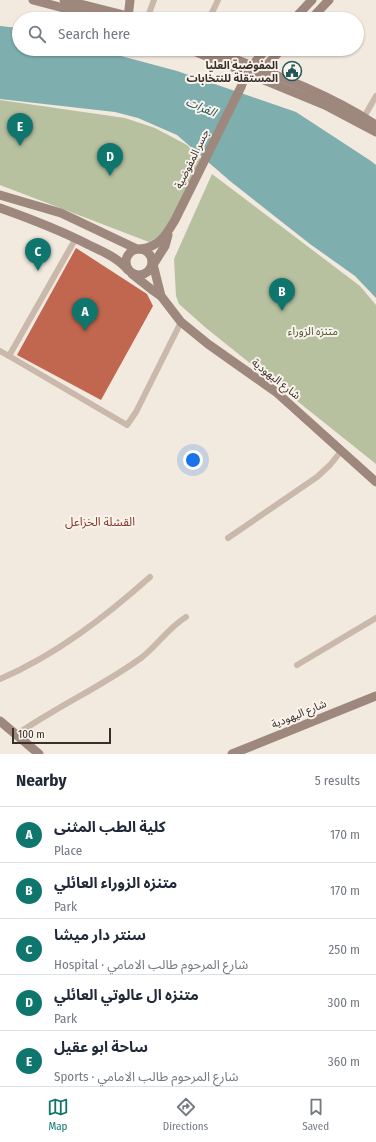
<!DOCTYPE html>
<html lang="en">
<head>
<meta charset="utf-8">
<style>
	body { margin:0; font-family:"Fira Sans Condensed","Noto Sans Arabic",sans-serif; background:#f2f2f3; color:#1f2937 }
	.scale { position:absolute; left:12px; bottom:10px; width:99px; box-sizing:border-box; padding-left:4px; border:2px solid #382e2a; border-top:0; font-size:11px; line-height:14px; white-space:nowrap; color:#382e2a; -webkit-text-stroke:3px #faf3ec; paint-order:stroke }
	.you { position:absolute; left:193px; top:460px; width:14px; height:14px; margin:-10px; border:3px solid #fff; border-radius:50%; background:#1a73e8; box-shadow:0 0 0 6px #1a73e833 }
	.badge { display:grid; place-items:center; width:26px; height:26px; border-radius:50%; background:#0f766e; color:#fff; font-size:13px; font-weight:700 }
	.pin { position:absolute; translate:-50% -33px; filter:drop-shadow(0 1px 2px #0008) }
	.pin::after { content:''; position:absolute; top:21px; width:14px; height:12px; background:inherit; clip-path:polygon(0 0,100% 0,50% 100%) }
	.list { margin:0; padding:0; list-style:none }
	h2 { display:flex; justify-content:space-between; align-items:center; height:52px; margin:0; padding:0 16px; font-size:17px }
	h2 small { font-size:13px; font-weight:400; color:#747a83 }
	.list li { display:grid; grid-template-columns:26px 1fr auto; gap:12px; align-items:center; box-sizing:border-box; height:56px; padding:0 16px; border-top:1px solid #e0e1e3 }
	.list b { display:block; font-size:15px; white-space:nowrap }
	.list p { margin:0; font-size:13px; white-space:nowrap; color:#747a83 }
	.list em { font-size:13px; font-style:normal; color:#747a83 }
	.icon { flex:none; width:22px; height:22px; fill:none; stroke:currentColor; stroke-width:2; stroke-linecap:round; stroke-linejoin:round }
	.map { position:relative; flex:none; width:376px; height:754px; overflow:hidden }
	.search { position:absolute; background:#fff; box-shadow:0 1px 3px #0004; left:12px; right:12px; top:12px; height:44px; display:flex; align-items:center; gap:10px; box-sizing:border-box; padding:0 14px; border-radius:22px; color:#747a83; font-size:15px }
	.sheet { height:332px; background:#fff }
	nav { display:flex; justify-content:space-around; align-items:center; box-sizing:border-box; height:56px; border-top:1px solid #e0e1e3; background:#fff; font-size:11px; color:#747a83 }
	nav a { display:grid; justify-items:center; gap:2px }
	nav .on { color:#0f766e }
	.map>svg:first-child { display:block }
	.green { fill:#b7c1a0 }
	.water { fill:#7faeae }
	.building { fill:#c1664f }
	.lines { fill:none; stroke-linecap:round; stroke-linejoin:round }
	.street { stroke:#cab8ab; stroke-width:6 }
	.secondary { stroke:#9e887d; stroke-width:9 }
	.labels { text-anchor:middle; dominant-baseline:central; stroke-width:4; stroke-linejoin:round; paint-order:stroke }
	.poi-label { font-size:11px; font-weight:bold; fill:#382e2a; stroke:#faf3ec; text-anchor:end }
	.street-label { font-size:11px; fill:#382e2a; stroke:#faf3ec }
	.park-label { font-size:11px; fill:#49562f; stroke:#faf3ec }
	.water-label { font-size:12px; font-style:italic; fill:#215758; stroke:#faf3ec }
	.neighbourhood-label { font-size:12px; fill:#843926; stroke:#faf3ec }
</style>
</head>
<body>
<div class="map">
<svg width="376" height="754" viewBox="0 0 376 754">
	<rect width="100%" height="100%" fill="#f2e9df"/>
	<!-- green -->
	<g class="green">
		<path d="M 0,100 L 125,118 L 155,128 L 187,145 L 201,160 L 166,232 L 149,242 L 0,185 Z"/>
		<path d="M 212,174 L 360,286 L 376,305 L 376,464 L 206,328 L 179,304 L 176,296 L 174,259 Z"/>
	</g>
	<!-- water -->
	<path class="water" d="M 0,26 L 19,28 L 19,49 L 95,49 L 177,71 L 296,112 L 371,161 L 376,165 L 376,298 L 355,276 L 310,244 L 230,181 L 177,135 L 138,118 L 115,112 L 0,99 Z"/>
	<!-- building -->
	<path class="building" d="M 76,248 L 147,294 L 153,306 L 101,400 L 17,355 Z"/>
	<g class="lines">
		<!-- street -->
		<g class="street">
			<path d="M 147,19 L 154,0"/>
			<path d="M 209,19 L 218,0"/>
			<path d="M 364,117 L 376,96"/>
			<path d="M 76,238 L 9,356 L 127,425 L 136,412 L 181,322"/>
			<path d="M 0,351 L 9,356"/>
			<path d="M 228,538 L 317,477 L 330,465 L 342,450"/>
			<path d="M 297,665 L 376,618"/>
			<path d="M 0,679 C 56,655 105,617 150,577"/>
			<path d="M 16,735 C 56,707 101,687 141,658 C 157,646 168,628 186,617"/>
		</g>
		<!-- secondary -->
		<g class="secondary">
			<path d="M 33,0 L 105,19"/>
			<path d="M 64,0 L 128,16 L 134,19"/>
			<path d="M 128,19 L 130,0"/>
			<path d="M 294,19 L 312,0"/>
			<path d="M 311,19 L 329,0"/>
			<path d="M 189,49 L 325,105 L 376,132"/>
			<path d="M 208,49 C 265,71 324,91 376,125"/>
			<path d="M 259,73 L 282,49"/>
			<path d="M 0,195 L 61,213 L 137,249"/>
			<path d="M 0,208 C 31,219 60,230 89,245 C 104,252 118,258 128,270"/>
			<circle cx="139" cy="262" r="13"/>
			<path d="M 141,249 C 160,246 166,235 175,220 L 241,87 L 246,73 L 266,49"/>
			<path d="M 152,260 L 161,296 L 181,322 L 208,344 L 276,392 L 376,482"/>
			<path d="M 151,268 L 165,246 L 168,235"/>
			<path d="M 132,274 L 151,289 L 161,296"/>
			<path d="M 0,721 L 39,754"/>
			<path d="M 232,754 L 376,696"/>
		</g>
	</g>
	<!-- icons -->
	<defs>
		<g id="civic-ring" transform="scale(1)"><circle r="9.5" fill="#faf3ec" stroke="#215758" stroke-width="1.5"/><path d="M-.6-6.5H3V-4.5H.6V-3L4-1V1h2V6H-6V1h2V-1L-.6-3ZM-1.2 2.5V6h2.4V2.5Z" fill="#215758"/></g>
	</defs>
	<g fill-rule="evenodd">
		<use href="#civic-ring" x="292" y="71"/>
	</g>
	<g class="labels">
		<!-- poi labels -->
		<g class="poi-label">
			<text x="278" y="65">المفوضية العليا<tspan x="278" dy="13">المستقلة للنتخابات</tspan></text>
		</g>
		<!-- street labels -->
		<g class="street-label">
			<text transform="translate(192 159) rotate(-64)">جسر المفوضية</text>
			<text transform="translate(276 379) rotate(38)">شارع اليهودية</text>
			<text transform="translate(299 714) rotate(-22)">شارع اليهودية</text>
		</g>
		<!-- park labels -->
		<g class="park-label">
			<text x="313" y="331">متنزه الزوراء</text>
		</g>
		<!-- water labels -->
		<g class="water-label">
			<text transform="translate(201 107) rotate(23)">الفرات</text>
		</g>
		<!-- neighbourhood labels -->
		<g class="neighbourhood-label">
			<text x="100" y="522">القشلة الخزاعل</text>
		</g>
	</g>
</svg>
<div class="scale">100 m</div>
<div class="you"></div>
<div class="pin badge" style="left:85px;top:331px">A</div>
<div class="pin badge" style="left:282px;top:311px">B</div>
<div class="pin badge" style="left:38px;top:271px">C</div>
<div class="pin badge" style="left:110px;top:176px">D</div>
<div class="pin badge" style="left:20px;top:146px">E</div>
<div class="search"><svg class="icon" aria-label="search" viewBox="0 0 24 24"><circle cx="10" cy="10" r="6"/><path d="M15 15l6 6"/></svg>Search here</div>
</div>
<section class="sheet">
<h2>Nearby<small>5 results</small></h2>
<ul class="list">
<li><span class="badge">A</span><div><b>كلية الطب المثنى</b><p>Place</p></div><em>170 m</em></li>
<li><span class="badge">B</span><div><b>متنزه الزوراء العائلي</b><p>Park</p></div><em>170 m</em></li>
<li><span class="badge">C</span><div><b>سنتر دار ميشا</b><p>Hospital · شارع المرحوم طالب الامامي</p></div><em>250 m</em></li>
<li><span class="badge">D</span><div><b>متنزه ال عالوتي العائلي</b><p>Park</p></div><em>300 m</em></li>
<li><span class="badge">E</span><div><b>ساحة ابو عقيل</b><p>Sports · شارع المرحوم طالب الامامي</p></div><em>360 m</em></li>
</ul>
</section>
<nav>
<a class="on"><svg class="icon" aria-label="map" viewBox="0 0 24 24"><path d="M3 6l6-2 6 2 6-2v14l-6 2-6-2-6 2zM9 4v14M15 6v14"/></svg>Map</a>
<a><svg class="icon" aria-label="directions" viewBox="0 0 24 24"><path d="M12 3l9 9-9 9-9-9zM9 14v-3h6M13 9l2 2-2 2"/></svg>Directions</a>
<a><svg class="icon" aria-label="saved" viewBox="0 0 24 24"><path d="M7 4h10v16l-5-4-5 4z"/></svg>Saved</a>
</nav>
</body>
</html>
